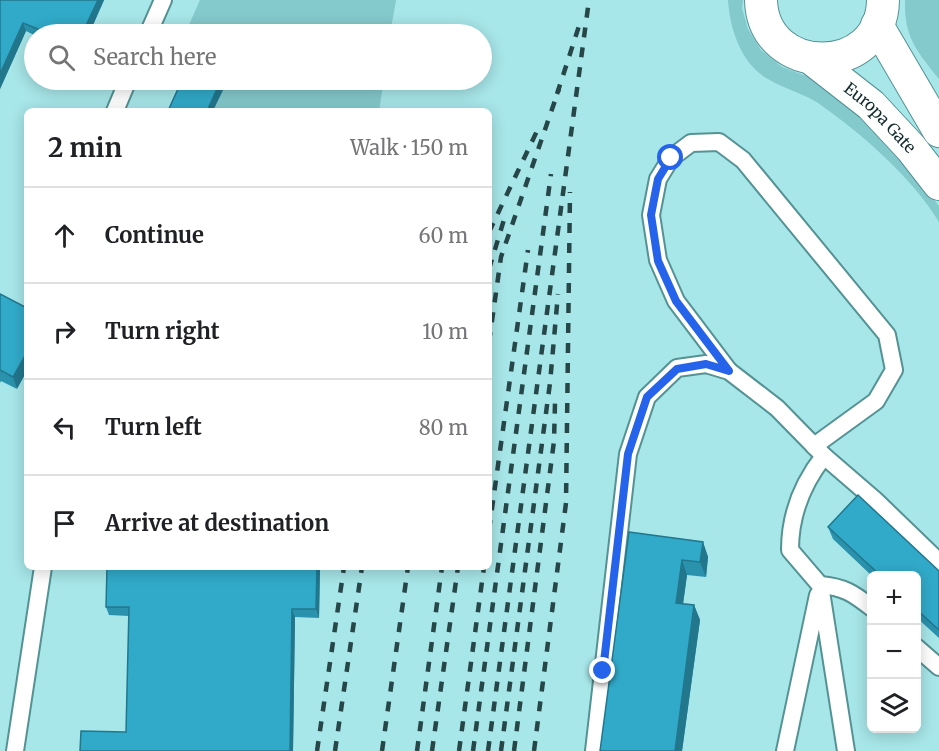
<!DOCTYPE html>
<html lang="en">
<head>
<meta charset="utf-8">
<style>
	body { margin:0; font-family:Merriweather,serif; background:#f2f2f2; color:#202124 }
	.controls { position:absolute; right:18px; bottom:18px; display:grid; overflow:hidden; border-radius:9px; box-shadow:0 3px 15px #0003 }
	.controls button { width:54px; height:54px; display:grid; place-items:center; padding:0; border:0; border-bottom:2px solid #e0e0e0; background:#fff; color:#202124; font:30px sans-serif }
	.stop { position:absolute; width:18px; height:18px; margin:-14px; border:4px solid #2563eb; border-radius:50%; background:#fff }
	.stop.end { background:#2563eb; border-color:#fff; box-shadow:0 2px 6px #0008 }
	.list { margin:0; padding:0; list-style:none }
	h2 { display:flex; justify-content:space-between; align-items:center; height:78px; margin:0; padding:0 24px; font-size:26px }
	h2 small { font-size:20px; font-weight:400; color:#757577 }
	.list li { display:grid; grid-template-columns:39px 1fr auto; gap:18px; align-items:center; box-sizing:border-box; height:96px; padding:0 24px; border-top:2px solid #e0e0e0 }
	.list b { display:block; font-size:22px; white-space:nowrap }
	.list em { font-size:20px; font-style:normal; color:#757577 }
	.icon { flex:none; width:33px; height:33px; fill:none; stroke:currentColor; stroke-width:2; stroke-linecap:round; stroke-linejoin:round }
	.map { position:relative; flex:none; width:939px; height:751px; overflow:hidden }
	.search { position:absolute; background:#fff; box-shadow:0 3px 15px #0003; left:24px; top:24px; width:468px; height:66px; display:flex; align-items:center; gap:15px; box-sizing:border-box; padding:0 21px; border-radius:33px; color:#757577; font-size:22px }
	.panel { position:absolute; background:#fff; box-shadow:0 3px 15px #0003; left:24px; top:108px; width:468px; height:462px; border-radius:9px }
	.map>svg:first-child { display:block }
	.green { fill:#84c9cc }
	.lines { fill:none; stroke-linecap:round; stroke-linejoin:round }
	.service-casing { stroke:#549294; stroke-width:20 }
	.minor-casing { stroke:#549294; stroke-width:34 }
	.service { stroke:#fff; stroke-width:16 }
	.minor { stroke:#fff; stroke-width:32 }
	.rail { stroke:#274648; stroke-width:4.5; stroke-dasharray:10 10; stroke-linecap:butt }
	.wall { fill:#2a92ad }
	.shaded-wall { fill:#22778d }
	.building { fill:#31aac9; stroke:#22778d; stroke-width:1.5 }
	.route { stroke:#2563eb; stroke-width:8 }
	.labels { text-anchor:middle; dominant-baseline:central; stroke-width:5; stroke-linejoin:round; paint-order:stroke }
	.street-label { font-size:16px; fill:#112b2c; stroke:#ecfeff }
</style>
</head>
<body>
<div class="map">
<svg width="939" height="751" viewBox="0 0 939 751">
	<rect width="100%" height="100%" fill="#a7e6e9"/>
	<!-- green -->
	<g class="green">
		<path d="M 200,0 L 396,0 L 390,34 L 185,34 Z"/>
		<path d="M 728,0 L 743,0 L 742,8 L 748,29 L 761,50 L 782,67 L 814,79 L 847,102 L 892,146 L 939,206 L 939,222 C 913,178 860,132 818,103 C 803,93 784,89 768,79 C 741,64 730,29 728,0 Z"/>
		<path d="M 905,0 L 939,0 L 939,79 C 917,51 904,38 905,0 Z"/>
		<path d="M 228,80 L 384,80 L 379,111 L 213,111 Z"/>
	</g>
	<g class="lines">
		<!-- service casing -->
		<g class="service-casing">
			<g id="service">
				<path d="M 148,34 L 163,0"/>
				<path d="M 115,111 L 128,80"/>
				<path d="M 729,371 L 676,301 L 658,260 L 651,215 L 658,179 L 671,158 L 691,143 L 719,142 L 743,160 L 887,335 L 894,370 L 876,401 L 814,446"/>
				<path d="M 824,456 C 802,484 790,514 790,550 L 820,585 L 846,751"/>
				<path d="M 820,585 C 844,587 853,593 872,608"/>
				<path d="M 916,647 L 939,667"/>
				<path d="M 15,751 L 43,567"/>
				<path d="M 594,751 L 628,454 L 647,397 L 677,368 L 706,364 L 729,371 L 777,408 L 824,456 L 875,500 L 939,562"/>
				<path d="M 785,751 L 818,595"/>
			</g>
		</g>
		<!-- minor casing -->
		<g class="minor-casing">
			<g id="minor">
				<path d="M 761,0 C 763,78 882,78 883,0"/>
				<path d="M 877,25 L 939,131"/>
				<path id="s1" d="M 812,59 L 871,105 L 911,148 L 939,184"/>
			</g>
		</g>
		<!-- service -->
		<use href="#service" class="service"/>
		<!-- minor -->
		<use href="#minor" class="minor"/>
		<!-- rail -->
		<g class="rail">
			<path d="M 557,94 L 579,26"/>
			<path d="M 489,232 L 537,131"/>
			<path d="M 489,269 L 506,213"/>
			<path d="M 489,342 L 501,257 L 559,89"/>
			<path d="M 489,530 L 528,250"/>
			<path d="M 317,751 L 344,567"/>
			<path d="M 335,751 L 362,567"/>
			<path d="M 382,751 L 408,567"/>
			<path d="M 417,751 L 442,567"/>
			<path d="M 432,751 L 458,567"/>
			<path d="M 459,751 L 484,567"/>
			<path d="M 473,751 L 551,174"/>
			<path d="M 488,751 L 589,0"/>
			<path d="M 501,751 L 550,383 L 558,294"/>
			<path d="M 514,751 L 554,441 L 555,403"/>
			<path d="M 534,751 L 566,503 L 570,192"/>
		</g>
	</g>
	<!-- wall -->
	<g class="wall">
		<path d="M 0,0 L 104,0 L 89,34 L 34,35 L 26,31 L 0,89 Z"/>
		<path d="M 0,294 L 17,389 L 1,381 L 0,383 Z"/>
		<path d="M 828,527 L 939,571 L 939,638 L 916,617 L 916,576 L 872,576 L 833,539 Z"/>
		<path d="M 629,532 L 703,542 L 708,557 L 706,577 L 687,575 L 683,604 L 694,605 L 700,620 L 682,751 L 600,751 Z"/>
		<path d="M 107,567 L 320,567 L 319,618 L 295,617 L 293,751 L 126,732 L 129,616 L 109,615 L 106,607 Z"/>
	</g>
	<!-- shaded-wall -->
	<g class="shaded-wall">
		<path d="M 98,0 L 104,0 L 89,34 L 82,34 Z"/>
		<path d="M 23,23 L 26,31 L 0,89 L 0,74 Z"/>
		<path d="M 221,80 L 228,80 L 213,111 L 207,111 Z"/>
		<path d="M 27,352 L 27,371 L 17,389 L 13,377 Z"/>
		<path d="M 703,542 L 708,557 L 706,577 L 700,562 Z"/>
		<path d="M 682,560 L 687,575 L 681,618 L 676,603 Z"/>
		<path d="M 317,567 L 320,567 L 319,618 L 316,609 Z"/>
		<path d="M 694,605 L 700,620 L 682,751 L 675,751 Z"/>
		<path d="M 292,609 L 295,617 L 293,751 L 290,751 Z"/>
	</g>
	<!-- building -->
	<g class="building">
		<path d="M 0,0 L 98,0 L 82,34 L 50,34 L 23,23 L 0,74 Z"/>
		<path d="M 182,80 L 221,80 L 207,111 L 168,111 Z"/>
		<path d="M 0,294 L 27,308 L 27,352 L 13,377 L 0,370 Z"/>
		<path d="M 858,495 L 939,571 L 939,630 L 916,609 L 916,576 L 881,576 L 828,527 Z"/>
		<path d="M 629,532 L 703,542 L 700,562 L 682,560 L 676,603 L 694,605 L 675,751 L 600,751 Z"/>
		<path d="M 107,567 L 317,567 L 316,609 L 292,609 L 290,751 L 80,751 L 81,731 L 126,732 L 129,607 L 106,607 Z"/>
	</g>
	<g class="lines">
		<!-- route -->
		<path class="route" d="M 603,671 L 628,454 L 647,397 L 677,369 L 706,364 L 729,371 L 676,301 L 658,261 L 651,215 L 658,179 L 671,158"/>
	</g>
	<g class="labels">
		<!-- street labels -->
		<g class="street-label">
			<text stroke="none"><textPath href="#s1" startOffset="90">Europa Gate</textPath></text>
		</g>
	</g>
</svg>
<div class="controls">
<button>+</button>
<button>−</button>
<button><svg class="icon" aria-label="layers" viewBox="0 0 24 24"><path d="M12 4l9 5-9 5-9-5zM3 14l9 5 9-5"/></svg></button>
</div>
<div class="stop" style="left:671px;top:158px"></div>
<div class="stop end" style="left:603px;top:671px"></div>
<div class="search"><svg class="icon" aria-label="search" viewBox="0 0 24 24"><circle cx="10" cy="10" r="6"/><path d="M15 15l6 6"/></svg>Search here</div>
<section class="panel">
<h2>2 min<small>Walk · 150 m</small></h2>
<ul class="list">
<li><svg class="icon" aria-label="ahead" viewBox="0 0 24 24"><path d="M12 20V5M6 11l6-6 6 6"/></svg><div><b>Continue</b></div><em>60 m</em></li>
<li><svg class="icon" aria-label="right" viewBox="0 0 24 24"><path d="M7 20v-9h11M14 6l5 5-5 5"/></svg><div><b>Turn right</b></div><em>10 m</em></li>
<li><svg class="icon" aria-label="left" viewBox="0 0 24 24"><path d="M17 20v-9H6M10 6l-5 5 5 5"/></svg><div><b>Turn left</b></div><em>80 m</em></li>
<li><svg class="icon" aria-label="arrive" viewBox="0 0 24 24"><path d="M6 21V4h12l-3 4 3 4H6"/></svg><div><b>Arrive at destination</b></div></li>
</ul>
</section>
</div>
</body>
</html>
